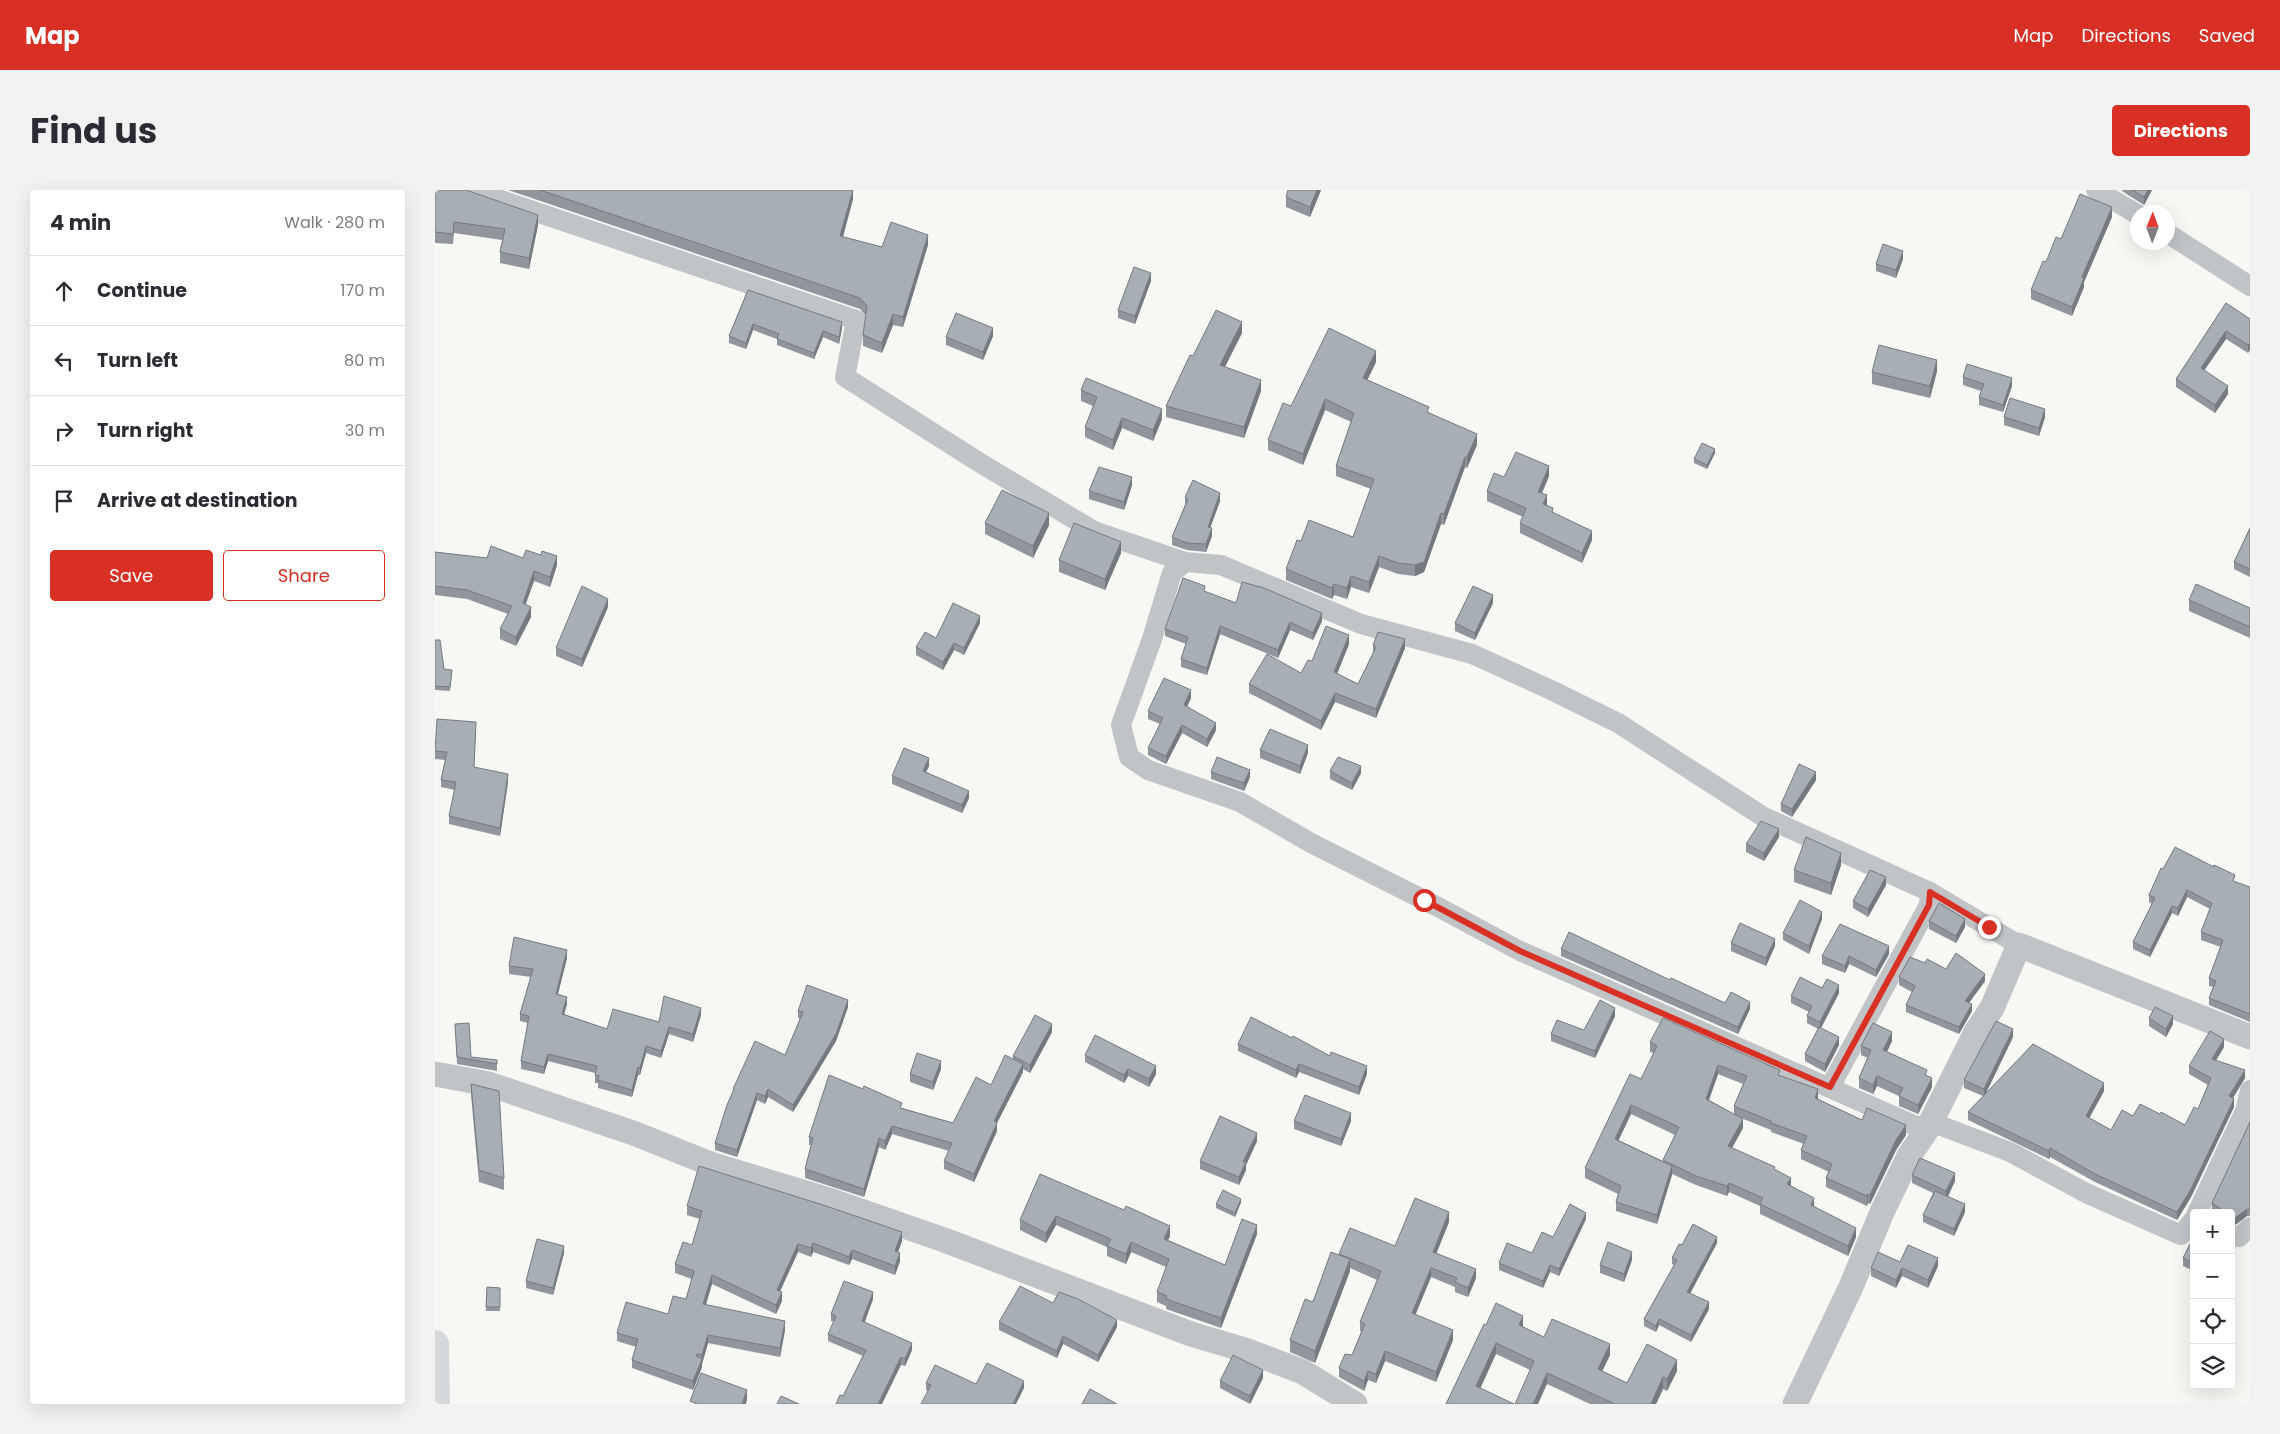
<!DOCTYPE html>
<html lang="en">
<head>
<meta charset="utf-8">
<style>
	body { margin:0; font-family:Poppins,sans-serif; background:#f2f2f3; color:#2b2b33 }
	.controls { position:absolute; right:15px; bottom:15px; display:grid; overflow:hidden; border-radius:5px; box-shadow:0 5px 20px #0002 }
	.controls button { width:45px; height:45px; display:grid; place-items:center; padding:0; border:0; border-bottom:1px solid #e1e1e2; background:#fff; color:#2b2b33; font:25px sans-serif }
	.compass { position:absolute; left:1695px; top:15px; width:45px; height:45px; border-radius:50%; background:#fff; box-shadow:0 5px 20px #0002; rotate:1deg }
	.stop { position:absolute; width:15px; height:15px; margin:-11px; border:4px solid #d93025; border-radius:50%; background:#fff }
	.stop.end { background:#d93025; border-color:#fff; box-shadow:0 1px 5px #0008 }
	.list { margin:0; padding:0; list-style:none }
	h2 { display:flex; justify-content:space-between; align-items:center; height:65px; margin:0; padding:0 20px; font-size:21px }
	h2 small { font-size:16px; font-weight:400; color:#7c7c81 }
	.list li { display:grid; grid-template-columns:32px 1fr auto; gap:15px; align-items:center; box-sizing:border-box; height:70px; padding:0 20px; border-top:1px solid #e1e1e2 }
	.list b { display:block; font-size:19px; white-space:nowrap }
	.list em { font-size:16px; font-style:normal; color:#7c7c81 }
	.actions { display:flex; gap:10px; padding:15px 20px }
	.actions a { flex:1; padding:11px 0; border:1px solid #d93025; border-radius:5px; text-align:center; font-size:18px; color:#d93025 }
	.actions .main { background:#d93025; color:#fff }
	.icon { flex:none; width:28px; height:28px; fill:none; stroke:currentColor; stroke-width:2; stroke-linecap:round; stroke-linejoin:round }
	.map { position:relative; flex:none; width:1815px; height:1214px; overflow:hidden; border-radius:5px }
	header { display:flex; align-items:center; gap:30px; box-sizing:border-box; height:70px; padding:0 25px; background:#d93025; color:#fff }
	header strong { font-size:24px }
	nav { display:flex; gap:28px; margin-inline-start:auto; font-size:18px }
	.intro { display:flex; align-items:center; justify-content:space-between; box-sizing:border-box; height:120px; padding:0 30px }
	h1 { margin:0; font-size:35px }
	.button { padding:12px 22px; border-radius:5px; background:#d93025; color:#fff; font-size:18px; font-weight:700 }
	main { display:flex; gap:30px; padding:0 30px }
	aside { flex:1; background:#fff; border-radius:5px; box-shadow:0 5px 20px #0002 }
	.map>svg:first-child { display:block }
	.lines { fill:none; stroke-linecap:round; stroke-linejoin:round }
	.minor { stroke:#c0c4c7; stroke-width:20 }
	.tertiary { stroke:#c0c4c7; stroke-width:25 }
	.trunk { stroke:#d5d9dc; stroke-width:28 }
	.wall { fill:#90969c; fill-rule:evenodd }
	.shaded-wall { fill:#757a7f }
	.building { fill:#a7afb5; stroke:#757a7f }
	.route { stroke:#d93025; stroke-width:6 }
</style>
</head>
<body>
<header>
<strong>Map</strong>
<nav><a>Map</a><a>Directions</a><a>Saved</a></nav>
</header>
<div class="intro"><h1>Find us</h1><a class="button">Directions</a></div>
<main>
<aside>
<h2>4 min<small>Walk · 280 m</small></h2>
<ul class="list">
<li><svg class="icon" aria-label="ahead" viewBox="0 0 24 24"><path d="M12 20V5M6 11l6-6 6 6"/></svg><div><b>Continue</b></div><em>170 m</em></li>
<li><svg class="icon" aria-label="left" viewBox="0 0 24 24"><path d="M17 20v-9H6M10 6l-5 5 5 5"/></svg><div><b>Turn left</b></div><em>80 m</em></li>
<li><svg class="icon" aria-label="right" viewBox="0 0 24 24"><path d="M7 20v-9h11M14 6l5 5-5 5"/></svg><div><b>Turn right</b></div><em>30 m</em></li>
<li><svg class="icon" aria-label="arrive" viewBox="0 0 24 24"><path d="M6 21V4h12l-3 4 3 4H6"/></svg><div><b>Arrive at destination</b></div></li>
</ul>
<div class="actions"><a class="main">Save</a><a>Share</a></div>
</aside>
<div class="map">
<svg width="1815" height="1214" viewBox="0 0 1815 1214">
	<rect width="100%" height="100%" fill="#f7f7f4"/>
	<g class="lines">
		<!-- minor -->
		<g class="minor">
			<path d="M 36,0 L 421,130 L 410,187 L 542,271 L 659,341 L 750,372 L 786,375 L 926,434 L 1037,464 L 1116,500 L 1183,533 L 1327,626 L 1495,702 L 1584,755"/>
			<path d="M 1661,0 L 1702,24"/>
			<path d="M 1732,43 L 1815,96"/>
			<path d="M 750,372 L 737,383 L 717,449 L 686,535 L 694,567 L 713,580 L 805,612 L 876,653 L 1005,718 L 1085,761 L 1483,937 L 1496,932 L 1575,962 L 1651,1003 L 1746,1045 L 1759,1029"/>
			<path d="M 1395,897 L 1494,715 L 1495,702"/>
			<path d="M 1762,1023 L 1810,921 L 1815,900"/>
			<path d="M 1796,1046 L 1804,1047 L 1815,1037"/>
		</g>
		<!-- tertiary -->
		<g class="tertiary">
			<path d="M 0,884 L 54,894 L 201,944 L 278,975 L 397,1011 L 512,1051 L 756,1144 L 810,1160 L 868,1182 L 920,1214"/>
			<path d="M 1360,1214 L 1415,1099 L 1448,1020 L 1474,966 L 1493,938 L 1541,842 L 1557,818 L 1584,755 L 1815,847"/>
		</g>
		<!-- trunk -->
		<path class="trunk" d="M 0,1154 L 1,1214"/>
	</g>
	<!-- wall -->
	<g class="wall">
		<path d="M 0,0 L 103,35 L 94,79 L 65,73 L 65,62 L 67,50 L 19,43 L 18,54 L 0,53 Z"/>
		<path d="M 73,0 L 418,0 L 418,9 L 408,47 L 447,57 L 493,55 L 468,137 L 458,135 L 447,163 L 428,156 L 428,145 L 431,126 L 425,119 Z"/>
		<path d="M 886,0 L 875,27 L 851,17 L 851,7 Z"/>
		<path d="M 1687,0 L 1717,0 L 1709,15 L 1687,1 Z"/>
		<path d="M 1677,27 L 1649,92 L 1649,97 L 1637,126 L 1596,109 L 1596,100 L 1611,72 L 1626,49 Z"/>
		<path d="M 1468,69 L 1461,88 L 1441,81 L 1441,74 Z"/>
		<path d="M 716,91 L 700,134 L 683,128 L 683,120 Z"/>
		<path d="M 313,100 L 407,138 L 404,154 L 388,147 L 379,169 L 342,155 L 342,149 L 318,140 L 311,159 L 294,153 L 294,146 Z"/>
		<path d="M 1791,113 L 1815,129 L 1813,163 L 1791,149 L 1769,180 L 1793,204 L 1780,223 L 1741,197 L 1741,189 Z"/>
		<path d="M 807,143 L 790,177 L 826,201 L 809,248 L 731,227 L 731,216 L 758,166 Z"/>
		<path d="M 558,146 L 548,170 L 511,155 L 511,147 Z"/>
		<path d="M 941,172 L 932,190 L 994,223 L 1042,255 L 1032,278 L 1030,277 L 1009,335 L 1006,334 L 989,382 L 980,386 L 963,384 L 944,377 L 934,403 L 916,397 L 912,409 L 899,405 L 897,409 L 851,390 L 851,379 L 866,351 L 918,347 L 936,299 L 901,286 L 901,276 L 916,232 L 890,220 L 868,275 L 833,260 L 833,250 L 856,216 Z"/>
		<path d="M 1502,181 L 1495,208 L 1437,194 L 1437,182 Z"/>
		<path d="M 1528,187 L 1577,196 L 1568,222 L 1544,215 L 1544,207 L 1546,201 L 1528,195 Z"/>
		<path d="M 646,200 L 727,229 L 718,251 L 687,238 L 678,260 L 650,247 L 650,237 L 658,216 L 646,211 Z"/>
		<path d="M 1569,227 L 1610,227 L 1604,246 L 1569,235 Z"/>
		<path d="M 1280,263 L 1272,279 L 1259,273 L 1259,269 Z"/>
		<path d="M 1114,286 L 1107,303 L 1112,315 L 1118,322 L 1157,350 L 1147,373 L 1085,343 L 1085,333 L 1088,327 L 1052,311 L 1052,301 L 1069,287 Z"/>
		<path d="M 697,295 L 689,320 L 654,309 L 654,301 Z"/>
		<path d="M 750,307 L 785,311 L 775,338 L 777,346 L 771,362 L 752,360 L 737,355 L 737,347 L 750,315 Z"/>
		<path d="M 550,333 L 614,335 L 598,368 L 550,344 Z"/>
		<path d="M 1815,338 L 1815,387 L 1799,379 L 1799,372 Z"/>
		<path d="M 0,362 L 52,368 L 88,368 L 122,375 L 115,397 L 99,391 L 90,414 L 96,427 L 81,456 L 65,449 L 65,439 L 73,424 L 32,409 L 0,405 Z"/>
		<path d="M 686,363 L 670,400 L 624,382 L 624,370 Z"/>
		<path d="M 770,402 L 801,413 L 887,431 L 878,450 L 855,440 L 843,468 L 785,444 L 772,485 L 746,477 L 746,469 L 751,454 L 730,446 L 730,439 Z"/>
		<path d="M 1754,410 L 1815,418 L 1815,448 L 1754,421 Z"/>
		<path d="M 1058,413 L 1040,450 L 1020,441 L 1020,433 Z"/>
		<path d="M 173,417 L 147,477 L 121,466 L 121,458 Z"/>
		<path d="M 545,433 L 529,465 L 519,460 L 508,480 L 481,465 L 481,457 L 501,448 Z"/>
		<path d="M 0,450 L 9,479 L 17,484 L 15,501 L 0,500 Z"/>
		<path d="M 914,454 L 902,484 L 923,494 L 938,463 L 938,455 L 970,458 L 941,528 L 900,512 L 886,540 L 814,503 L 814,494 L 866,483 L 877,471 Z"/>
		<path d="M 756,508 L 752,517 L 781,540 L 772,557 L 747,543 L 731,574 L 713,565 L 713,558 L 725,534 L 713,529 L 713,521 Z"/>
		<path d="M 41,540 L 39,577 L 73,592 L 65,646 L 14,634 L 14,626 L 20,600 L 6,597 L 6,590 L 10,570 L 0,569 L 0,559 Z"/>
		<path d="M 825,560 L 873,563 L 865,584 L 825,568 Z"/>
		<path d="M 494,576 L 491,582 L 534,608 L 527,623 L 457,594 L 457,586 Z"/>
		<path d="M 895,581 L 926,583 L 917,600 L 895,589 Z"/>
		<path d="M 776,582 L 815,587 L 809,601 L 776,589 Z"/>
		<path d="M 1381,590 L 1357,627 L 1346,621 L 1346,614 Z"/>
		<path d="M 1344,647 L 1329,671 L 1311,662 L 1311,654 Z"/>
		<path d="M 1406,675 L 1396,705 L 1359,692 L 1359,680 Z"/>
		<path d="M 1728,679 L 1800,692 L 1815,697 L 1815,832 L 1774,815 L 1774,808 L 1778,797 L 1774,796 L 1774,788 L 1786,757 L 1766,750 L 1766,742 L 1775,719 L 1752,707 L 1743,726 L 1737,723 L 1715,767 L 1698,759 L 1698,752 L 1717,714 L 1714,712 L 1714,705 Z"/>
		<path d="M 1451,695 L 1433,727 L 1418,718 L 1418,711 Z"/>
		<path d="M 1387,729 L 1374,764 L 1348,750 L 1348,743 Z"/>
		<path d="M 1494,731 L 1530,737 L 1521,753 L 1494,739 Z"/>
		<path d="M 1296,753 L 1340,756 L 1331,776 L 1296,761 Z"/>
		<path d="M 1126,759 L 1235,790 L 1290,813 L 1315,819 L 1303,844 L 1126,766 Z"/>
		<path d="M 1454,764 L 1441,787 L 1414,774 L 1410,783 L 1387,774 L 1387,766 Z"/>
		<path d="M 132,768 L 123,804 L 132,814 L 129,824 L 172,839 L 266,825 L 258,852 L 234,844 L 226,868 L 211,863 L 205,885 L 203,885 L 197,907 L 163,898 L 163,893 L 160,893 L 160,883 L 113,871 L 109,884 L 86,879 L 86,871 L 93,833 L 85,831 L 85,824 L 96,787 L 74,784 L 74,776 Z"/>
		<path d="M 1490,773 L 1550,791 L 1534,813 L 1537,821 L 1524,844 L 1471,822 L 1471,815 L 1477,802 L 1464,795 L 1464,787 Z"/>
		<path d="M 1404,803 L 1386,838 L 1404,855 L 1390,882 L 1370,871 L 1370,864 L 1383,839 L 1372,833 L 1372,826 L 1374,822 L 1356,813 L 1356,806 Z"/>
		<path d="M 413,817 L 401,851 L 358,922 L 333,907 L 330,914 L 322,910 L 302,967 L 280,960 L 280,953 L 298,903 L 298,899 L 350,865 L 365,829 L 363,828 L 363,821 Z"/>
		<path d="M 1180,826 L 1160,868 L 1116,851 L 1116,844 L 1149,840 Z"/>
		<path d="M 1714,828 L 1738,834 L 1731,847 L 1714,836 Z"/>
		<path d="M 20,834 L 36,867 L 62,870 L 62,881 L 22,874 Z"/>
		<path d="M 617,842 L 595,883 L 588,879 L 588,882 L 562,933 L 562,941 L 539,992 L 509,979 L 509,971 L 514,961 L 457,944 L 450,960 L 444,957 L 429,1007 L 370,988 L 370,979 L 376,955 L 374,955 L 374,947 L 467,918 L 518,933 L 556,895 L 578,869 L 578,866 Z"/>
		<path d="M 1578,847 L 1551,903 L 1669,901 L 1654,928 L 1676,940 L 1698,926 L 1725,924 L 1750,935 L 1763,919 L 1773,895 L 1754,884 L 1754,876 L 1789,857 L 1781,870 L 1810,888 L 1798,908 L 1799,917 L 1756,1007 L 1742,1030 L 1660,992 L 1615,967 L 1614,969 L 1533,930 L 1533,922 L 1548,906 L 1529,898 L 1529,890 Z"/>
		<path d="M 857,848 L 895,866 L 932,884 L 924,905 L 864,882 L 861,888 L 803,861 L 803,854 Z"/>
		<path d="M 1457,851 L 1452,862 L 1492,885 L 1497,897 L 1483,924 L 1464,916 L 1464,906 L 1442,896 L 1438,904 L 1424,898 L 1424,888 L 1433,868 L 1426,865 L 1426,856 Z"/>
		<path d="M 1215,852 L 1345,886 L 1383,909 L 1427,930 L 1471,945 L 1461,960 L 1435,1014 L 1433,1013 L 1432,1016 L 1391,997 L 1391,988 L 1394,982 L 1366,969 L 1366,960 L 1369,954 L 1336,942 L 1336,940 L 1306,928 L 1308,938 L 1297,958 L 1340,980 L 1356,996 L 1379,1017 L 1421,1047 L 1413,1066 L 1325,1024 L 1325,1016 L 1294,1002 L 1292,1006 L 1261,995 L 1237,984 L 1222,1034 L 1181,1021 L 1181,1012 L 1183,1004 L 1150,988 L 1150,978 L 1206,889 L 1219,863 L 1215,862 ZM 1283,884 L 1308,894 L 1299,916 L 1299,924 L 1274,910 ZM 1196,924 L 1240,945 L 1228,971 L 1183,950 Z"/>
		<path d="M 650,865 L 721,884 L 714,897 L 693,886 L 689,893 L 650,872 Z"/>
		<path d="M 506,879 L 498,900 L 475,892 L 475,884 Z"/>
		<path d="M 36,894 L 69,988 L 69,1000 L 44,992 L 36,905 Z"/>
		<path d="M 859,931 L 916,931 L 906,956 L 859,939 Z"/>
		<path d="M 1815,932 L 1815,1026 L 1812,1026 L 1800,1035 L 1796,1032 L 1796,1023 L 1781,1023 L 1777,1020 L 1777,1013 Z"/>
		<path d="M 822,951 L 811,975 L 811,980 L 804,995 L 765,979 L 765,971 Z"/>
		<path d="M 605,984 L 735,1046 L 733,1050 L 790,1075 L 822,1044 L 786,1138 L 731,1119 L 731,1116 L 722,1112 L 722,1102 L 731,1077 L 696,1062 L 691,1074 L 672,1066 L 672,1057 L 621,1035 L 611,1053 L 585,1040 L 585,1030 Z"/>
		<path d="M 1477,985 L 1520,991 L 1513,1007 L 1530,1022 L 1519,1046 L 1488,1032 L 1488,1025 L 1498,1003 L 1477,993 Z"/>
		<path d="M 806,1012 L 800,1027 L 781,1018 L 781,1014 Z"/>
		<path d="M 252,1016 L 467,1051 L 463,1062 L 465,1071 L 460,1085 L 417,1069 L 414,1075 L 378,1062 L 376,1067 L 363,1062 L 345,1101 L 347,1111 L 341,1124 L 277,1094 L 271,1115 L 350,1140 L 345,1167 L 273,1153 L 267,1174 L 267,1177 L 258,1200 L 197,1178 L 197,1170 L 201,1157 L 182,1151 L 182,1143 L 233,1124 L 251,1109 L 257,1089 L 240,1083 L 240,1074 L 257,1055 L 265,1029 L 252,1025 Z"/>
		<path d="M 1151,1029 L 1124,1086 L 1115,1082 L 1108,1098 L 1064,1080 L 1064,1073 L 1097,1063 L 1118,1047 Z"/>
		<path d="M 1014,1032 L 1001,1063 L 1041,1088 L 1033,1107 L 1020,1102 L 1020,1097 L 996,1087 L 980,1125 L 1018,1150 L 1001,1192 L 950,1171 L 941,1193 L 933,1190 L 929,1201 L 904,1187 L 904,1178 L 917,1165 L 926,1142 L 925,1141 L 925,1132 L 942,1090 L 915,1078 L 915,1081 L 880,1173 L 855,1162 L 855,1150 L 904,1065 L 960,1056 Z"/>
		<path d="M 1759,1048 L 1759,1081 L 1748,1076 L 1748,1068 Z"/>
		<path d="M 1282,1053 L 1255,1104 L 1274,1119 L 1256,1152 L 1224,1135 L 1221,1142 L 1209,1136 L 1209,1129 L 1239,1075 L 1237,1074 L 1237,1068 L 1247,1055 Z"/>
		<path d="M 129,1063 L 118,1105 L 91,1098 L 91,1091 Z"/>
		<path d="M 1197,1070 L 1189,1092 L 1165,1083 L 1165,1075 Z"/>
		<path d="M 1503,1076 L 1493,1098 L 1467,1086 L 1461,1098 L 1436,1086 L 1436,1078 Z"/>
		<path d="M 52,1097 L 65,1098 L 65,1121 L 51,1121 Z"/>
		<path d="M 438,1109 L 430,1132 L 477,1160 L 470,1176 L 466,1175 L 408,1206 L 428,1166 L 393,1151 L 393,1144 L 399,1132 L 396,1131 L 396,1124 Z"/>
		<path d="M 564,1132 L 682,1137 L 663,1172 L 628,1154 L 622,1168 L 564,1140 Z"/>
		<path d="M 1051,1135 L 1088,1137 L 1109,1147 L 1175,1165 L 1167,1181 L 1192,1193 L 1242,1181 L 1232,1201 L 1228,1199 L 1221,1214 L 1155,1214 L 1112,1194 L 1095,1180 L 1061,1164 L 1011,1214 Z"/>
		<path d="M 828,1188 L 815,1214 L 785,1198 L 785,1191 Z"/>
		<path d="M 491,1193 L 541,1194 L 589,1198 L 493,1201 L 491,1200 Z"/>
	</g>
	<!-- shaded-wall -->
	<g class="shaded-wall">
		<path d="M 418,0 L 418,9 L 405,57 L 405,46 Z"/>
		<path d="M 882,0 L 886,0 L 875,27 L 875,17 Z"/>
		<path d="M 1713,0 L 1717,0 L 1709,15 L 1709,7 Z"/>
		<path d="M 1677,17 L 1677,27 L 1649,92 L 1649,97 L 1637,126 L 1637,117 L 1647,87 Z"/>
		<path d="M 103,25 L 103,35 L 94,79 L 94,68 Z"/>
		<path d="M 493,45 L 493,55 L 468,137 L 468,127 Z"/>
		<path d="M 1468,61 L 1468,69 L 1461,88 L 1461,80 Z"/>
		<path d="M 716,83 L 716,91 L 700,134 L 700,126 Z"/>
		<path d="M 458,124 L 458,135 L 447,163 L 447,153 Z"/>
		<path d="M 407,132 L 407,138 L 404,154 L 404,147 Z"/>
		<path d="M 807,132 L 807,143 L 785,186 L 785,175 Z"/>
		<path d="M 318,134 L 318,140 L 311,159 L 311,153 Z"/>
		<path d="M 558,138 L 558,146 L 548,170 L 548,162 Z"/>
		<path d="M 388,141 L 388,147 L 379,169 L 379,163 Z"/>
		<path d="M 1791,141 L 1791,149 L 1766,185 L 1766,178 Z"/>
		<path d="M 1815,153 L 1815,160 L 1813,163 L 1813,155 Z"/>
		<path d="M 941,161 L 941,172 L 928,199 L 928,188 Z"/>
		<path d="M 1502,170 L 1502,181 L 1495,208 L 1495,196 Z"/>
		<path d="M 1577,188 L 1577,196 L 1568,222 L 1568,215 Z"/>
		<path d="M 826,190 L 826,201 L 809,248 L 809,237 Z"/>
		<path d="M 1793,196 L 1793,204 L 1780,223 L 1780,215 Z"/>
		<path d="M 890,209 L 890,220 L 868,275 L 868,264 Z"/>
		<path d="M 727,219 L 727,229 L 718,251 L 718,240 Z"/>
		<path d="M 1610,219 L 1610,227 L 1604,246 L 1604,238 Z"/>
		<path d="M 687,228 L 687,238 L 678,260 L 678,250 Z"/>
		<path d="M 1042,244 L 1042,255 L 1032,278 L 1032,267 Z"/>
		<path d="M 1280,259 L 1280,263 L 1272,279 L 1272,275 Z"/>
		<path d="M 1030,267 L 1030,277 L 1009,335 L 1009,324 Z"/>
		<path d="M 1114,276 L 1114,286 L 1103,312 L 1103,302 Z"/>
		<path d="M 697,287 L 697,295 L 689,320 L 689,312 Z"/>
		<path d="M 785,303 L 785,311 L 773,344 L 773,337 Z"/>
		<path d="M 1112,305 L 1112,315 L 1108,314 Z"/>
		<path d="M 614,323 L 614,335 L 598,368 L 598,356 Z"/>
		<path d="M 1006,323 L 1006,334 L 989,382 L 980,386 L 980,375 Z"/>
		<path d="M 777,338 L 777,346 L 771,362 L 771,354 Z"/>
		<path d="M 1157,341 L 1157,350 L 1147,373 L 1147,363 Z"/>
		<path d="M 686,352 L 686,363 L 670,400 L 670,389 Z"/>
		<path d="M 122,366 L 122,375 L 115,397 L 115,387 Z"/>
		<path d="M 944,366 L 944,377 L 934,403 L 934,392 Z"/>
		<path d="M 99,381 L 99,391 L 88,422 L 88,413 Z"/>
		<path d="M 916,386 L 916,397 L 912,409 L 912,398 Z"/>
		<path d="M 899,394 L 899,405 L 897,409 L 897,398 Z"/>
		<path d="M 1058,405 L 1058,413 L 1040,450 L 1040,443 Z"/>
		<path d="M 173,409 L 173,417 L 147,477 L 147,469 Z"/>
		<path d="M 96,417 L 96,427 L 81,456 L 81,447 Z"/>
		<path d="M 887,423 L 887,431 L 878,450 L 878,443 Z"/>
		<path d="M 545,426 L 545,433 L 529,465 L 529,458 Z"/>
		<path d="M 855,432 L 855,440 L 843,468 L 843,460 Z"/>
		<path d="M 785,436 L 785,444 L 772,485 L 772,478 Z"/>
		<path d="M 914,445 L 914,454 L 899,491 L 899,482 Z"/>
		<path d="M 970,449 L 970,458 L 941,528 L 941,519 Z"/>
		<path d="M 519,453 L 519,460 L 508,480 L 508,472 Z"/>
		<path d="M 756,500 L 756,508 L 749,523 L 749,515 Z"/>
		<path d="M 900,503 L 900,512 L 886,540 L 886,531 Z"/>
		<path d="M 781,533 L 781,540 L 772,557 L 772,549 Z"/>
		<path d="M 747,535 L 747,543 L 731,574 L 731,566 Z"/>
		<path d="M 873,555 L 873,563 L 865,584 L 865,576 Z"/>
		<path d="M 494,568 L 494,576 L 488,588 L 488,581 Z"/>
		<path d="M 926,576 L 926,583 L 917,600 L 917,593 Z"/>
		<path d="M 815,580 L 815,587 L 809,601 L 809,593 Z"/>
		<path d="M 1381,582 L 1381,590 L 1357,627 L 1357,619 Z"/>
		<path d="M 73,584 L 73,592 L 65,646 L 65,638 Z"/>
		<path d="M 534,601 L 534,608 L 527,623 L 527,615 Z"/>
		<path d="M 1344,639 L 1344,647 L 1329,671 L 1329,663 Z"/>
		<path d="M 1406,663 L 1406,675 L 1396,705 L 1396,693 Z"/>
		<path d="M 1451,687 L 1451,695 L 1433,727 L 1433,719 Z"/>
		<path d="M 1752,700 L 1752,707 L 1743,726 L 1743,718 Z"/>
		<path d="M 1737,716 L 1737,723 L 1715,767 L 1715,760 Z"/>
		<path d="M 1387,722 L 1387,729 L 1374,764 L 1374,756 Z"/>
		<path d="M 1530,729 L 1530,737 L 1521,753 L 1521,746 Z"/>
		<path d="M 1340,749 L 1340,756 L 1331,776 L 1331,768 Z"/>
		<path d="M 1454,756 L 1454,764 L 1441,787 L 1441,780 Z"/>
		<path d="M 132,760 L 132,768 L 121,811 L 121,804 Z"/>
		<path d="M 1414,766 L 1414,774 L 1410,783 L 1410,776 Z"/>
		<path d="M 1550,784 L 1550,791 L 1530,818 L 1530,811 Z"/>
		<path d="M 1404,795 L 1404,803 L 1385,840 L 1385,832 Z"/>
		<path d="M 132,807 L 132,814 L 127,831 L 127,824 Z"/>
		<path d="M 413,810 L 413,817 L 401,851 L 358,922 L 358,915 Z"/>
		<path d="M 1315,812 L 1315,819 L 1303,844 L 1303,837 Z"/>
		<path d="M 1537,814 L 1537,821 L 1524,844 L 1524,837 Z"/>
		<path d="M 266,818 L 266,825 L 258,852 L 258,844 Z"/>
		<path d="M 1180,818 L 1180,826 L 1160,868 L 1160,861 Z"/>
		<path d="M 1738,826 L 1738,834 L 1731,847 L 1731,839 Z"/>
		<path d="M 617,834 L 617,842 L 595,883 L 595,875 Z"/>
		<path d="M 234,837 L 234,844 L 226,868 L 226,861 Z"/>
		<path d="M 1578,839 L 1578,847 L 1549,907 L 1549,899 Z"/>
		<path d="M 1457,842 L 1457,851 L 1448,869 L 1448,860 Z"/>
		<path d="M 1404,847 L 1404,855 L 1390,882 L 1390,874 Z"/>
		<path d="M 1789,849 L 1789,857 L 1777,877 L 1777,869 Z"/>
		<path d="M 211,856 L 211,863 L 205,885 L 205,878 Z"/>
		<path d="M 113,864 L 113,871 L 109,884 L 109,877 Z"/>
		<path d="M 506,871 L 506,879 L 498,900 L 498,892 Z"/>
		<path d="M 588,874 L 588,882 L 562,933 L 562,941 L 539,992 L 539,984 L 559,931 Z"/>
		<path d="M 864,874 L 864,882 L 861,888 L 861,880 Z"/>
		<path d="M 1283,875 L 1283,884 L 1271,918 L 1271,909 Z"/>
		<path d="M 721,876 L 721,884 L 714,897 L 714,889 Z"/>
		<path d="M 932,876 L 932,884 L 924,905 L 924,897 Z"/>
		<path d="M 203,877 L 203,885 L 197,907 L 197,900 Z"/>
		<path d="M 693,879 L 693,886 L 689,893 L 689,885 Z"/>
		<path d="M 1810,880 L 1810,888 L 1794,914 L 1794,906 Z"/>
		<path d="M 1442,886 L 1442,896 L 1438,904 L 1438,895 Z"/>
		<path d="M 1497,888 L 1497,897 L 1483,924 L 1483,915 Z"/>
		<path d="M 1669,893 L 1669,901 L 1651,934 L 1651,926 Z"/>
		<path d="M 333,899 L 333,907 L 330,914 L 330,906 Z"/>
		<path d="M 1383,899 L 1383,909 L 1380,917 L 1380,908 Z"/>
		<path d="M 322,903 L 322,910 L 302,967 L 302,960 Z"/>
		<path d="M 1799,909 L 1799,917 L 1756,1007 L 1742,1030 L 1742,1022 Z"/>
		<path d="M 1196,915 L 1196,924 L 1180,958 L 1180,949 Z"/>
		<path d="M 916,923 L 916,931 L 906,956 L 906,949 Z"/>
		<path d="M 1308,929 L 1308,938 L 1293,965 L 1293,956 Z"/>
		<path d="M 1471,935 L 1471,945 L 1461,960 L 1435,1014 L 1435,1005 L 1461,950 Z"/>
		<path d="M 457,936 L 457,944 L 450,960 L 450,951 Z"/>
		<path d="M 822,943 L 822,951 L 811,975 L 811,980 L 804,995 L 804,987 L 808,972 Z"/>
		<path d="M 444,948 L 444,957 L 429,1007 L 429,999 Z"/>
		<path d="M 1615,958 L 1615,967 L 1614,969 L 1614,961 Z"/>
		<path d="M 1237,976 L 1237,985 L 1222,1034 L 1222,1025 Z"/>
		<path d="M 1520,983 L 1520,991 L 1511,1009 L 1511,1001 Z"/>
		<path d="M 1356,988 L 1356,998 L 1352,994 Z"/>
		<path d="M 1294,993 L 1294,1002 L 1292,1006 L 1292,996 Z"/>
		<path d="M 1433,1004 L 1433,1013 L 1432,1016 L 1432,1006 Z"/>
		<path d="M 1379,1008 L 1379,1017 L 1376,1015 Z"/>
		<path d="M 806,1009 L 806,1012 L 800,1027 L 800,1023 Z"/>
		<path d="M 1530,1014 L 1530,1022 L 1519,1046 L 1519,1039 Z"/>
		<path d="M 1812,1019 L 1812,1026 L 1800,1035 L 1800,1028 Z"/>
		<path d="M 1014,1022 L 1014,1032 L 998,1072 L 998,1062 Z"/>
		<path d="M 1151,1023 L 1151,1029 L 1124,1086 L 1124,1079 Z"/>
		<path d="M 621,1026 L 621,1035 L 611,1053 L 611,1043 Z"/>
		<path d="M 822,1035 L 822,1044 L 786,1138 L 786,1128 Z"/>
		<path d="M 735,1036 L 735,1046 L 729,1058 L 729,1049 Z"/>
		<path d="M 1421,1038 L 1421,1047 L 1413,1066 L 1413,1056 Z"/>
		<path d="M 467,1042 L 467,1051 L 460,1070 L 460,1061 Z"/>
		<path d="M 1282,1047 L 1282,1053 L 1252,1109 L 1252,1102 Z"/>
		<path d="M 696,1052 L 696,1062 L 691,1074 L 691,1064 Z"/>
		<path d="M 378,1053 L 378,1062 L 376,1067 L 376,1058 Z"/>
		<path d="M 363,1054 L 363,1062 L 342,1108 L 342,1100 Z"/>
		<path d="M 129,1056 L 129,1063 L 118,1105 L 118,1098 Z"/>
		<path d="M 417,1060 L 417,1069 L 414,1075 L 414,1067 Z"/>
		<path d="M 1197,1062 L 1197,1070 L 1189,1092 L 1189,1084 Z"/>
		<path d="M 465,1063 L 465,1071 L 460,1085 L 460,1076 Z"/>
		<path d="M 1503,1068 L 1503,1076 L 1493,1098 L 1493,1090 Z"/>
		<path d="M 915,1069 L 915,1081 L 880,1173 L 880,1161 Z"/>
		<path d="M 1115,1075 L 1115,1082 L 1108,1098 L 1108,1091 Z"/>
		<path d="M 996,1078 L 996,1087 L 977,1133 L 977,1123 Z"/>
		<path d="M 1467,1078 L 1467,1086 L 1461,1098 L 1461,1090 Z"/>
		<path d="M 1041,1079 L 1041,1088 L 1033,1107 L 1033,1098 Z"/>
		<path d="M 277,1085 L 277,1094 L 268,1123 L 268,1114 Z"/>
		<path d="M 347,1102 L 347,1111 L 341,1124 L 341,1115 Z"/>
		<path d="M 438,1102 L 438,1109 L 427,1138 L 427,1131 Z"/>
		<path d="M 1274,1112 L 1274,1119 L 1256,1152 L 1256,1145 Z"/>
		<path d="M 1088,1126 L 1088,1137 L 1084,1135 Z"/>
		<path d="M 1224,1129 L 1224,1135 L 1221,1142 L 1221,1136 Z"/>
		<path d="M 682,1130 L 682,1137 L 663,1172 L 663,1165 Z"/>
		<path d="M 350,1131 L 350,1140 L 345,1167 L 345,1158 Z"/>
		<path d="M 1018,1140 L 1018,1150 L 1001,1192 L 1001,1182 Z"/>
		<path d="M 273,1145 L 273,1153 L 267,1174 L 267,1165 Z"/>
		<path d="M 628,1146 L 628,1154 L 622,1168 L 622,1161 Z"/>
		<path d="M 477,1153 L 477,1160 L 470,1176 L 470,1169 Z"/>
		<path d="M 1061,1153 L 1061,1164 L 1041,1208 L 1041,1196 Z"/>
		<path d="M 1175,1154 L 1175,1165 L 1163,1190 L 1163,1179 Z"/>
		<path d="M 950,1161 L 950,1171 L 941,1193 L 941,1184 Z"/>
		<path d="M 466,1167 L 466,1175 L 447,1214 L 443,1214 Z"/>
		<path d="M 267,1169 L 267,1177 L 258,1200 L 258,1191 Z"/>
		<path d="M 1242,1170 L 1242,1181 L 1232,1201 L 1232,1189 Z"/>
		<path d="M 828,1180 L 828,1188 L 815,1214 L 815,1206 Z"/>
		<path d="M 933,1181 L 933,1190 L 929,1201 L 929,1191 Z"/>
		<path d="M 1112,1183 L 1112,1194 L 1103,1214 L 1098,1214 Z"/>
		<path d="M 1228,1187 L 1228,1199 L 1221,1214 L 1216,1214 Z"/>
		<path d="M 589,1191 L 589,1198 L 581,1214 L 578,1214 Z"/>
		<path d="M 312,1200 L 312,1209 L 311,1214 L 307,1214 Z"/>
	</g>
	<!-- building -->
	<g class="building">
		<path d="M 0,0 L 31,0 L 103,25 L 94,68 L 65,62 L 70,39 L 19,32 L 18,44 L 0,42 Z"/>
		<path d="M 105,0 L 418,0 L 405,46 L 447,57 L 456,32 L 493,45 L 468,127 L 458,124 L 447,153 L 428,145 L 432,116 L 425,108 Z"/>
		<path d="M 853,0 L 882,0 L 875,17 L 851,7 Z"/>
		<path d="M 1697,0 L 1713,0 L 1709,7 Z"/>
		<path d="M 1645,4 L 1677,17 L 1647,87 L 1649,88 L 1637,117 L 1596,100 L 1608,71 L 1611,72 L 1621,47 L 1626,49 Z"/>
		<path d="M 1448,54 L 1468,61 L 1461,80 L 1441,74 Z"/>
		<path d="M 699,77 L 716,83 L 700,126 L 683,120 Z"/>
		<path d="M 313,100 L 407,132 L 404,147 L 388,141 L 379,163 L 342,149 L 344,144 L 318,134 L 311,153 L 294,146 Z"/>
		<path d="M 1791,113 L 1815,129 L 1815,153 L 1813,155 L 1791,141 L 1766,178 L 1793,196 L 1780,215 L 1741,189 Z"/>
		<path d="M 781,120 L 807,132 L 785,175 L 826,190 L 809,237 L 731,216 L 755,165 L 758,166 Z"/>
		<path d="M 521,123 L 558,138 L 548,162 L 511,147 Z"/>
		<path d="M 894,138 L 941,161 L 928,188 L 994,217 L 992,222 L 1042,244 L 1032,267 L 1030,267 L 1009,324 L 1006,323 L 989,372 L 980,375 L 963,373 L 944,366 L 934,392 L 916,386 L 912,398 L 899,394 L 897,398 L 851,379 L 862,350 L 866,351 L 874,330 L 918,347 L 939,289 L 901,276 L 919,223 L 890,209 L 868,264 L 833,250 L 848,213 L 856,216 Z"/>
		<path d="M 1444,155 L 1502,170 L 1495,196 L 1437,182 Z"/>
		<path d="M 1532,174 L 1577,188 L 1568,215 L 1544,207 L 1549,194 L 1528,187 Z"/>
		<path d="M 651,188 L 727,219 L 718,240 L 687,228 L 678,250 L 650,237 L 662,207 L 646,200 Z"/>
		<path d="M 1575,208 L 1610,219 L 1604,238 L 1569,227 Z"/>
		<path d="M 1267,253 L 1280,259 L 1272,275 L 1259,269 Z"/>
		<path d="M 1081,262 L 1114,276 L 1103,302 L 1112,305 L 1108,314 L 1118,318 L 1117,322 L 1157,341 L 1147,363 L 1085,333 L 1091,318 L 1052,301 L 1059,283 L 1069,287 Z"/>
		<path d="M 664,277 L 697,287 L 689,312 L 654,301 Z"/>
		<path d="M 758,290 L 785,303 L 773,337 L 777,338 L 771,354 L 752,353 L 737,347 L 753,309 L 750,307 Z"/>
		<path d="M 567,300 L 614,323 L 598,356 L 550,333 Z"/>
		<path d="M 639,333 L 686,352 L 670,389 L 624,370 Z"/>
		<path d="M 1815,338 L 1815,379 L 1799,372 Z"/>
		<path d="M 56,356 L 88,368 L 91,360 L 106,365 L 107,361 L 122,366 L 115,387 L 99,381 L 88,413 L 96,417 L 81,447 L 65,439 L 77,416 L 32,400 L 0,396 L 0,362 L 52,368 Z"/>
		<path d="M 748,388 L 770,396 L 769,401 L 801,413 L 807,392 L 829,398 L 887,423 L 878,443 L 855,432 L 843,460 L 785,436 L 772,478 L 746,469 L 753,447 L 730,439 Z"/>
		<path d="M 1761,394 L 1815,418 L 1815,437 L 1754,410 Z"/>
		<path d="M 147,396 L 173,409 L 147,469 L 121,458 Z"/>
		<path d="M 1038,396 L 1058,405 L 1040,443 L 1020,433 Z"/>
		<path d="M 518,413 L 545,426 L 529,458 L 519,453 L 508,472 L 481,457 L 490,442 L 501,448 Z"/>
		<path d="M 891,436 L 914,445 L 899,482 L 923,494 L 941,457 L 938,455 L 943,442 L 970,449 L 941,519 L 900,503 L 886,531 L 814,494 L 832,464 L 866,483 L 873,470 L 877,471 Z"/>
		<path d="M 0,450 L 5,450 L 9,479 L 17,480 L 15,497 L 0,496 Z"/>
		<path d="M 729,488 L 756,500 L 749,515 L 781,533 L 772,549 L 747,535 L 731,566 L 713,558 L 728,528 L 713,521 Z"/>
		<path d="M 2,529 L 41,532 L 39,577 L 73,584 L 65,638 L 14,626 L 21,592 L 6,590 L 12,562 L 0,561 Z"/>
		<path d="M 835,539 L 873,555 L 865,576 L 825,560 Z"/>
		<path d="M 469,558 L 494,568 L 488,581 L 534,601 L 527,615 L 457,586 Z"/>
		<path d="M 782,567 L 815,580 L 809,593 L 776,582 Z"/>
		<path d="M 903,567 L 926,576 L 917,593 L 895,581 Z"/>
		<path d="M 1364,574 L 1381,582 L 1357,619 L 1346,614 Z"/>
		<path d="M 1326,631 L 1344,639 L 1329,663 L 1311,654 Z"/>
		<path d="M 1371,647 L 1406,663 L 1396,693 L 1359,680 Z"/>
		<path d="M 1740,657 L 1779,677 L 1779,675 L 1800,685 L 1798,691 L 1815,697 L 1815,824 L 1774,808 L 1781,791 L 1774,788 L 1788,750 L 1766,742 L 1777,713 L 1752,700 L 1743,718 L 1737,716 L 1715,760 L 1698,752 L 1720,708 L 1714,705 L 1726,678 L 1728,679 Z"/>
		<path d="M 1435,680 L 1451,687 L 1433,719 L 1418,711 Z"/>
		<path d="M 1365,710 L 1387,722 L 1374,756 L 1348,743 Z"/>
		<path d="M 1504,713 L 1530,729 L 1521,746 L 1494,731 Z"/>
		<path d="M 1305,733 L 1340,749 L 1331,768 L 1296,753 Z"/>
		<path d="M 1405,734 L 1454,756 L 1441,780 L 1414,766 L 1410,776 L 1387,766 Z"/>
		<path d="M 1134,742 L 1235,790 L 1236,788 L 1290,813 L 1296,802 L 1315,812 L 1303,837 L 1126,759 Z"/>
		<path d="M 79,747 L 132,760 L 121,804 L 132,807 L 127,824 L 172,839 L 178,819 L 224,832 L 229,806 L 266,818 L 258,844 L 234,837 L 226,861 L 211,856 L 205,878 L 203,877 L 197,900 L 163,890 L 164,886 L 160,885 L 162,876 L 113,864 L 109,877 L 86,871 L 94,826 L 85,824 L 98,779 L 74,776 Z"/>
		<path d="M 1521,763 L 1550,784 L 1530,811 L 1537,814 L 1524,837 L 1471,815 L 1480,796 L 1464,787 L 1475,767 L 1490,773 L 1492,769 L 1511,779 Z"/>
		<path d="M 1365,787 L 1387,798 L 1392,789 L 1404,795 L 1385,832 L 1372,826 L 1377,816 L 1356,806 Z"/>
		<path d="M 372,795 L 413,810 L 401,844 L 358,915 L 333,899 L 330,906 L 322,903 L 302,960 L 280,953 L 292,915 L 299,899 L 298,899 L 320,851 L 350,865 L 368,822 L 363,821 Z"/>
		<path d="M 1165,810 L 1180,818 L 1160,861 L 1116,844 L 1122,830 L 1149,840 Z"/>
		<path d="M 1720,817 L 1738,826 L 1731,839 L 1714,828 Z"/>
		<path d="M 600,825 L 617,834 L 595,875 L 578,866 Z"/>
		<path d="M 816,827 L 857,848 L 858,846 L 895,866 L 896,862 L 932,876 L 924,897 L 864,874 L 861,880 L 803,854 Z"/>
		<path d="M 1228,828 L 1345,880 L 1343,885 L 1383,899 L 1380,908 L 1427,930 L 1432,918 L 1471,935 L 1461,950 L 1435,1005 L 1433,1004 L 1432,1006 L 1391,988 L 1397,974 L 1366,960 L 1372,946 L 1336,933 L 1336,931 L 1299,916 L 1312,886 L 1283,875 L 1271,909 L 1308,929 L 1293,956 L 1340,977 L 1339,979 L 1356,988 L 1352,994 L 1379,1008 L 1376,1015 L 1421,1038 L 1413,1056 L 1325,1014 L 1328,1008 L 1294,993 L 1292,996 L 1261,986 L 1228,970 L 1244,937 L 1196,915 L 1180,949 L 1237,976 L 1222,1025 L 1181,1012 L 1186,996 L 1150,978 L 1195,884 L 1206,889 L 1222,856 L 1215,852 Z"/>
		<path d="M 1561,831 L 1578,839 L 1549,899 L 1529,890 Z"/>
		<path d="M 34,833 L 36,867 L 62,870 L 62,874 L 22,867 L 20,834 Z"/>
		<path d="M 1438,833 L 1457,842 L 1448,860 L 1492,880 L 1490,885 L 1497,888 L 1483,915 L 1464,906 L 1468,898 L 1442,886 L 1438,895 L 1424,888 L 1436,860 L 1426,856 Z"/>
		<path d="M 1384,837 L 1404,847 L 1390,874 L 1370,864 Z"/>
		<path d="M 1775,841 L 1789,849 L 1777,869 L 1810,880 L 1794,906 L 1799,909 L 1756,999 L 1742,1022 L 1660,984 L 1615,958 L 1614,961 L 1533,922 L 1598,854 L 1669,893 L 1651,926 L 1676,940 L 1687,920 L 1698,926 L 1705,914 L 1725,924 L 1726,922 L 1750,935 L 1759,917 L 1763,919 L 1776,888 L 1754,876 Z"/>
		<path d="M 660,845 L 721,876 L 714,889 L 693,879 L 689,885 L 650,865 Z"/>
		<path d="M 482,863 L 506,871 L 498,892 L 475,884 Z"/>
		<path d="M 570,865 L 588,874 L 559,931 L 562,933 L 539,984 L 509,971 L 517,953 L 457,936 L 450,951 L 444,948 L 429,999 L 370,979 L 378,948 L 374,947 L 394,885 L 428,899 L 429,896 L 467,913 L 465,918 L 518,933 L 541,887 L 556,895 Z"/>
		<path d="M 36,894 L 64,901 L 69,988 L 44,980 Z"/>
		<path d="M 870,905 L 916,923 L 906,949 L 859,931 Z"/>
		<path d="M 785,926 L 822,943 L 808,972 L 811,972 L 804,987 L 765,971 Z"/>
		<path d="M 1815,932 L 1815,1019 L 1812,1019 L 1800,1028 L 1796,1026 L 1796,1023 L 1792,1023 L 1777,1013 Z"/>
		<path d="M 1485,968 L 1520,983 L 1511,1001 L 1477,985 Z"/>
		<path d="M 264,976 L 391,1016 L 467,1042 L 460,1061 L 465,1063 L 460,1076 L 417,1060 L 414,1067 L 378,1053 L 376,1058 L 363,1054 L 342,1100 L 347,1102 L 341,1115 L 277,1085 L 268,1114 L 350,1131 L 345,1158 L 273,1145 L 267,1165 L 262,1164 L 261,1166 L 267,1169 L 258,1191 L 197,1170 L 203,1149 L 182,1143 L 191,1112 L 233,1124 L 238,1106 L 251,1109 L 259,1081 L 240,1074 L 248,1052 L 257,1055 L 267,1021 L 252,1016 Z"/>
		<path d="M 605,984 L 689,1020 L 691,1016 L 735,1036 L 729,1049 L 790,1075 L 807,1029 L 822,1035 L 786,1128 L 731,1109 L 732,1106 L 722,1102 L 734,1069 L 696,1052 L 691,1064 L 672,1056 L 676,1049 L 621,1026 L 611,1043 L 585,1030 Z"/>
		<path d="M 788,1000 L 806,1009 L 800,1023 L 781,1014 Z"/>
		<path d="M 1500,1001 L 1530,1014 L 1519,1039 L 1488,1025 Z"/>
		<path d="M 980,1008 L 1014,1022 L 998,1062 L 1041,1079 L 1033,1098 L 1020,1092 L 1022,1088 L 996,1078 L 977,1123 L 1018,1140 L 1001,1182 L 950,1161 L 941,1184 L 933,1181 L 929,1191 L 904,1178 L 910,1164 L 917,1165 L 930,1134 L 925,1132 L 946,1081 L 904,1064 L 915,1038 L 960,1056 Z"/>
		<path d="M 1135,1014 L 1151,1023 L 1124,1079 L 1115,1075 L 1108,1091 L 1064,1073 L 1072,1053 L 1097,1063 L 1107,1042 L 1118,1047 Z"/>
		<path d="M 1258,1034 L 1282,1047 L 1252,1102 L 1274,1112 L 1256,1145 L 1224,1129 L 1221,1136 L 1209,1129 L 1242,1070 L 1237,1068 L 1244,1054 L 1247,1055 Z"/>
		<path d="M 1758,1048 L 1759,1048 L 1759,1073 L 1748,1068 Z"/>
		<path d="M 102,1049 L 129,1056 L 118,1098 L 91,1091 Z"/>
		<path d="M 1173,1052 L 1197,1062 L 1189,1084 L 1165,1075 Z"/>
		<path d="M 1473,1055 L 1503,1068 L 1493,1090 L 1467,1078 L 1461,1090 L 1436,1078 L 1443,1062 L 1465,1072 Z"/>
		<path d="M 896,1062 L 915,1069 L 880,1161 L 855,1150 L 870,1109 L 878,1112 Z"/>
		<path d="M 409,1091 L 438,1102 L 427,1131 L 477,1153 L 470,1169 L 466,1167 L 443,1214 L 401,1214 L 405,1205 L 408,1206 L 431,1160 L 393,1144 L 401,1126 L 396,1124 Z"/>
		<path d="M 585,1096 L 618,1113 L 624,1102 L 643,1109 L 682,1130 L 663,1165 L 628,1146 L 622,1161 L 564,1132 Z"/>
		<path d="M 52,1097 L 65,1098 L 65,1117 L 51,1117 Z"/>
		<path d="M 1061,1113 L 1088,1126 L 1084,1135 L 1109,1147 L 1117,1129 L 1175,1154 L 1163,1179 L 1192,1193 L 1212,1154 L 1242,1170 L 1232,1189 L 1228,1187 L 1216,1214 L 1180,1214 L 1112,1183 L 1098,1214 L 1080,1214 L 1099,1171 L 1061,1153 L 1041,1196 L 1079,1214 L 1011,1214 L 1049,1134 L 1051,1135 Z"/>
		<path d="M 798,1165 L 828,1180 L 815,1206 L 785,1191 Z"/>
		<path d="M 552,1173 L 589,1191 L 578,1214 L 486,1214 L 496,1195 L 491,1193 L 500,1175 L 541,1194 Z"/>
		<path d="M 266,1183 L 312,1200 L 307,1214 L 262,1214 L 255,1211 Z"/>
		<path d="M 655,1199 L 682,1214 L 647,1214 Z"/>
		<path d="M 346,1206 L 364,1214 L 342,1214 Z"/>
	</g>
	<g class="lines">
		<!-- route -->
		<path class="route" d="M 989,710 L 1085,761 L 1395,897 L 1494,715 L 1495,702 L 1554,737"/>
	</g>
</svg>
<div class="controls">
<button>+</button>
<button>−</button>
<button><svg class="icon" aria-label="locate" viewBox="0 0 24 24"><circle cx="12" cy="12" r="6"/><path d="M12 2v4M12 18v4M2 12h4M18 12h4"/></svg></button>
<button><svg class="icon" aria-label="layers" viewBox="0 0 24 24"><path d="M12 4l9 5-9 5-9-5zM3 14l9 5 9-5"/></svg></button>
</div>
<svg class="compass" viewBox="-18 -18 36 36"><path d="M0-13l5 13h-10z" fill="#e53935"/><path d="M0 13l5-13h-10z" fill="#7c7c81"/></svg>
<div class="stop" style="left:989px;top:710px"></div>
<div class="stop end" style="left:1554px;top:737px"></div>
</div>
</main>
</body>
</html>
